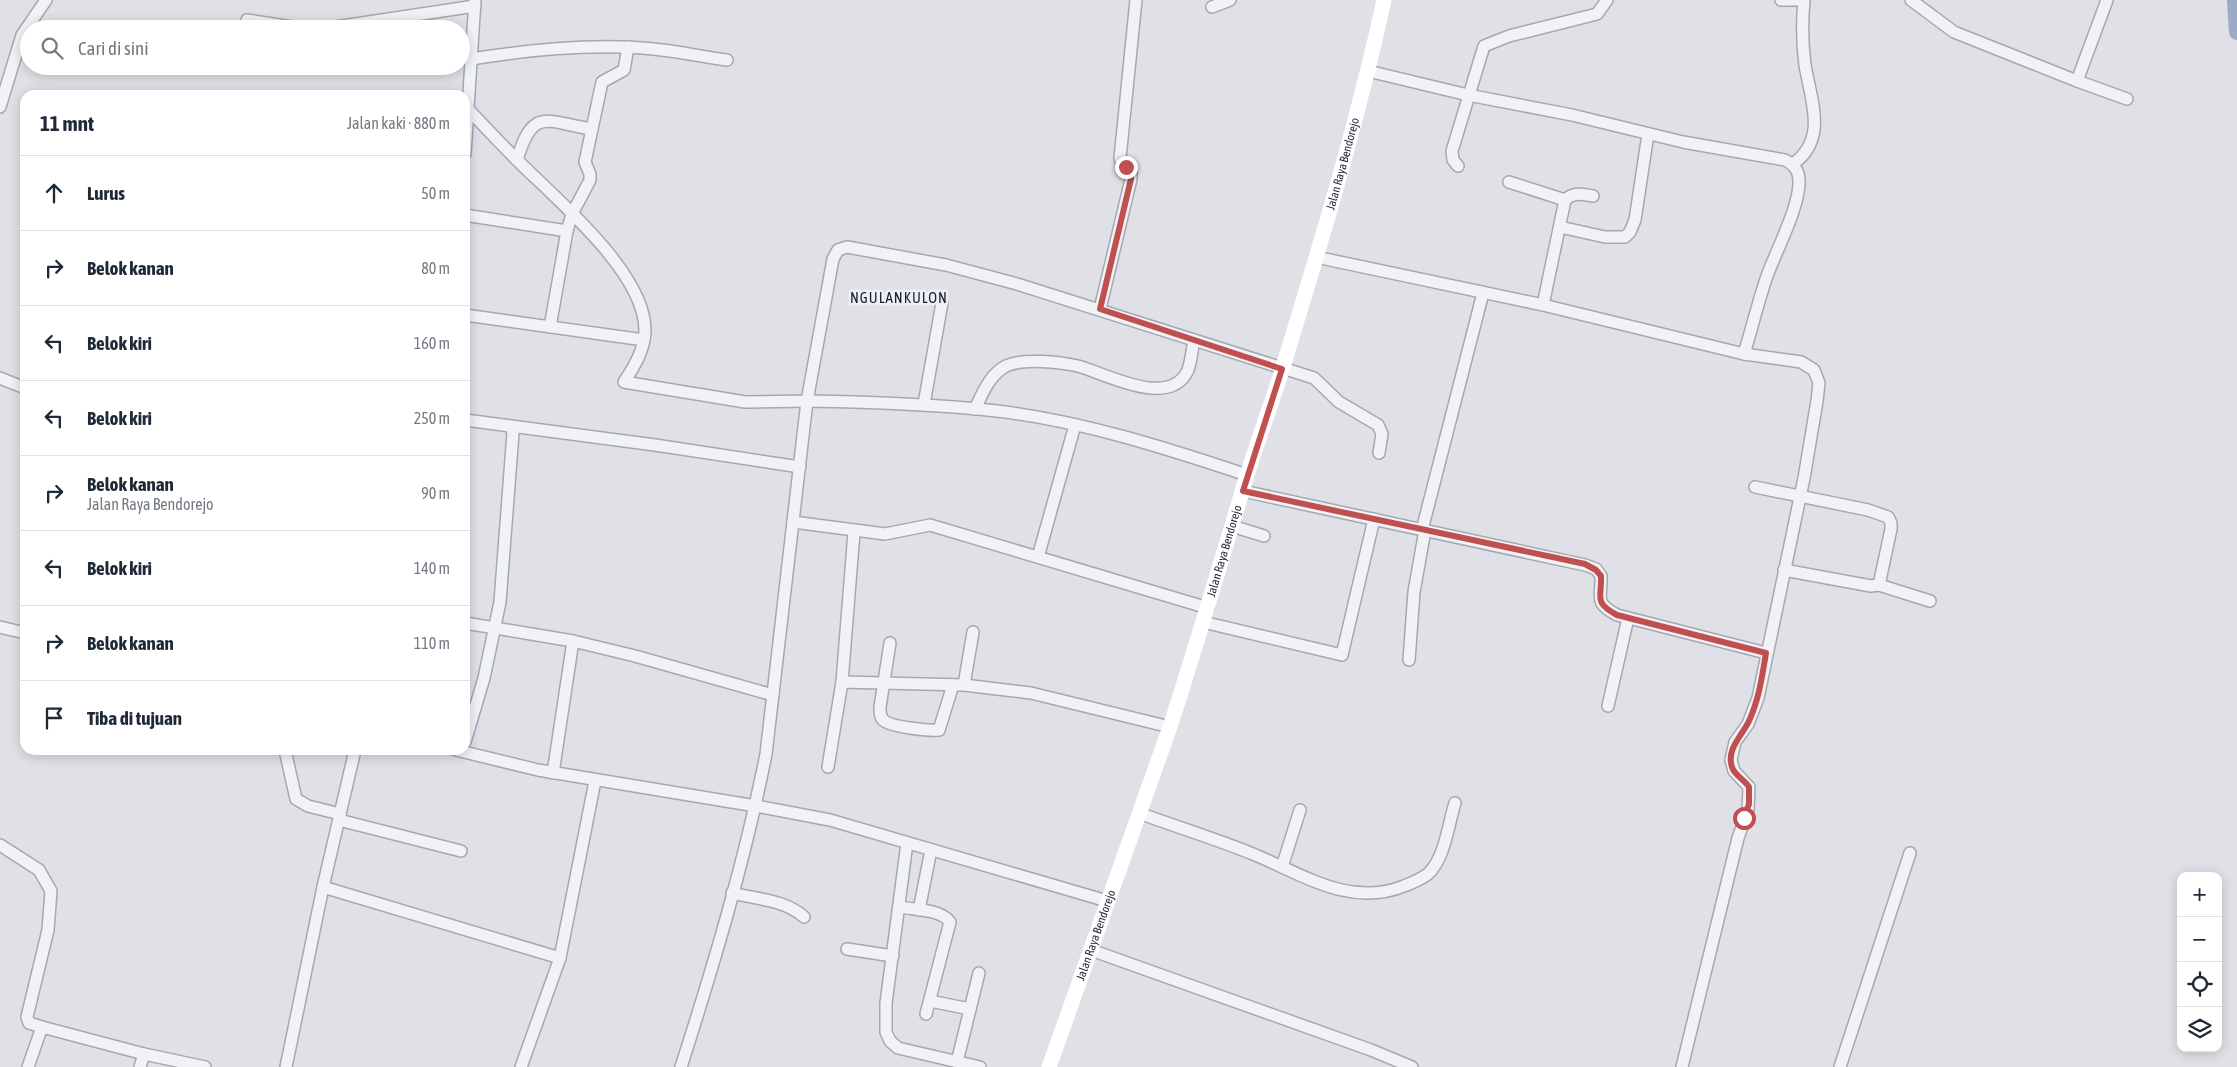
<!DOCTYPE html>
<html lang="id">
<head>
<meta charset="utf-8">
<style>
	body { margin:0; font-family:"Asap Condensed",sans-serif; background:#f2f2f3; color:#1f2937 }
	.controls { position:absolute; right:15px; bottom:15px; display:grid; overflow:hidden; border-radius:10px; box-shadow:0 2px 12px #0003 }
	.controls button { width:45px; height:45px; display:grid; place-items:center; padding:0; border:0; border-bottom:1px solid #e0e1e3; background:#fff; color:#1f2937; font:25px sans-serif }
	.stop { position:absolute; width:15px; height:15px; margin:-11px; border:4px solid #c04f50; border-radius:50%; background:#fff }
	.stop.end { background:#c04f50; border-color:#fff; box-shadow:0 1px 5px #0008 }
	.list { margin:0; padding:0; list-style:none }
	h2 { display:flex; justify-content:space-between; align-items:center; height:65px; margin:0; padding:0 20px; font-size:21px }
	h2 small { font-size:16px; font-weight:400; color:#747a83 }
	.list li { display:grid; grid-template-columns:32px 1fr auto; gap:15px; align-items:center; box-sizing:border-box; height:75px; padding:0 20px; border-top:1px solid #e0e1e3 }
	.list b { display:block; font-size:19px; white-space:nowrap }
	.list p { margin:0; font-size:16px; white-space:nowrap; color:#747a83 }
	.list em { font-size:16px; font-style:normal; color:#747a83 }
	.icon { flex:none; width:28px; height:28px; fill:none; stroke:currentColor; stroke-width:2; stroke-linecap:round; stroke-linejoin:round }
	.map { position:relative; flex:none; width:2237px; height:1067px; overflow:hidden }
	.search { position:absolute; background:#fff; box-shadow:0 2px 12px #0003; left:20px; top:20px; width:450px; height:55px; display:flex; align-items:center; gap:12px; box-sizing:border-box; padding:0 18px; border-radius:28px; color:#747a83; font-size:19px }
	.panel { position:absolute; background:#fff; box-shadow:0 2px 12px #0003; left:20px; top:90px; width:450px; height:665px; border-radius:15px }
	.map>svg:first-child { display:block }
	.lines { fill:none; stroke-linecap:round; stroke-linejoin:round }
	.river { stroke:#9daac4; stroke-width:16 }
	.street-casing { stroke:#a5a8b0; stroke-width:14 }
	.street { stroke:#f1f2f6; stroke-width:11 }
	.secondary { stroke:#fff; stroke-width:15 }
	.route { stroke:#c04f50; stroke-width:6 }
	.labels { text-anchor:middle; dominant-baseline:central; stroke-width:5; stroke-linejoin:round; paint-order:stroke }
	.street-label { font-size:12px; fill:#2a2e3c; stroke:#eef0f5 }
	.quarter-label { font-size:15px; letter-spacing:1px; fill:#1c1f2d; stroke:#eef0f5 }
</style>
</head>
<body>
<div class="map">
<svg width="2237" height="1067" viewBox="0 0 2237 1067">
	<rect width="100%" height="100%" fill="#dfe1e7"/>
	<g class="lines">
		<!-- river -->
		<path class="river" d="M 2235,0 L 2237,32"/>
		<!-- street casing -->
		<g class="street-casing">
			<g id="street">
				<path d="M 1781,0 L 1799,0"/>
				<path d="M 1911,0 L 1954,32 L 2077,81 L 2107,0"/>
				<path d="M 1212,7 L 1230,0"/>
				<path d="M 247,20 L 305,29"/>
				<path d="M 322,29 L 475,6"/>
				<path d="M 471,59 C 529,50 585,44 643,48 C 671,50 699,56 727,60"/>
				<path d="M 1368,71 L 1468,95 L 1572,115 L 1683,142 L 1785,160 C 1794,165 1799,170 1799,181 C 1800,206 1776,251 1767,276 C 1758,302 1752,328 1744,354"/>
				<path d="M 2077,81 L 2127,99"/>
				<path d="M 0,107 L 22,35 L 46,0"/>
				<path d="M 468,109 C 484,126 500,143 516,159 C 555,198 645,272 645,330 C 645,349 634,367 624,382 L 745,402 L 807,401 L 833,259 L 838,250 L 847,247 L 946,265 L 1017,284 L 1314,378 L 1339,402 L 1378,425 L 1382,434 L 1379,453"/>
				<path d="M 465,154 L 475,0"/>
				<path d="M 517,160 C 533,106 546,122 592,129 L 602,82 L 624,70 L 628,47"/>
				<path d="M 1793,164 C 1828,139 1811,101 1805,65 C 1802,43 1802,22 1804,0"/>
				<path d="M 1458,166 L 1453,160 L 1452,151 L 1484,46 L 1509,36 L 1597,14 L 1607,0"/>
				<path d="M 1509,182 L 1565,200"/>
				<path d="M 465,215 L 567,231"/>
				<path d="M 1560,227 L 1605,237 L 1625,237 L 1630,232 L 1635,220 L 1648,134"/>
				<path d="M 1316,257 L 1543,305 L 1744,354 L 1801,362 L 1814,370 L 1819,383 L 1817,401 L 1804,478 L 1758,698 L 1748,724 L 1735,742 L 1731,760 L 1734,771 L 1749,787 L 1748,810 L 1738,838 L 1682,1067"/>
				<path d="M 1543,305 L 1565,200 C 1574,192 1581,194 1593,196"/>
				<path d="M 1100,309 L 1131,179 L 1131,171 L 1122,165 L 1120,158 L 1136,0"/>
				<path d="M 465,315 L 644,340"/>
				<path d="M 550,327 L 567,231 L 572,214 L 590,180 L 590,174 L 585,162 L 592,129"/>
				<path d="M 0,378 L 25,388"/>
				<path d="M 924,404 L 942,303"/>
				<path d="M 975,409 C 982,394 990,374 1006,366 C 1023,358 1060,362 1078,366 C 1104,373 1170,410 1188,370 C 1191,362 1192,350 1194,340"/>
				<path d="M 465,420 L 655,445 L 800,467"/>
				<path d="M 1755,487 L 1868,510 L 1888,517 L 1891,523 L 1891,529 L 1879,585"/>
				<path d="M 1243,491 L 1585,565 L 1596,569 L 1601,576 C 1602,598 1593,602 1617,615 L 1766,653"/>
				<path d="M 793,522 L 885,534 L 930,525 L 1208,608"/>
				<path d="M 1232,526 L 1264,536"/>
				<path d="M 1422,530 L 1483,293"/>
				<path d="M 1038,557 L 1075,425"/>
				<path d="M 1784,570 L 1871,586 L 1879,585 L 1930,601"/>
				<path d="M 1203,622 L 1342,655 L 1374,519"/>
				<path d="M 465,623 L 573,641 L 635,656 L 773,695"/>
				<path d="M 0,627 L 25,633"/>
				<path d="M 890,643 L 880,707 C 880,713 880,719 886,722 C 895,727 928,731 939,730 L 953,685"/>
				<path d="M 1409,660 L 1414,592 L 1425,530"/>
				<path d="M 842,682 L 854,532"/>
				<path d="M 964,685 L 973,632"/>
				<path d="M 1608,706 L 1628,618"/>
				<path d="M 465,742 L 484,678 L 500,602 L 513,433 L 511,427"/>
				<path d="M 285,750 L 296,799 L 308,806 L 340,814"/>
				<path d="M 456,750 L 538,770 L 756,806 L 830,820 L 1107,901"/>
				<path d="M 828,767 L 842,682 L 964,685 L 1031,693 L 1170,727"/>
				<path d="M 553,773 L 573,641"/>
				<path d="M 1139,813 C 1177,827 1216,839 1253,854 C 1302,874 1350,908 1404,886 C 1412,883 1421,879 1428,874 C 1445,858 1448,825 1455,803"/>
				<path d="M 339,820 L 461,851"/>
				<path d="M 907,843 L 886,1003 L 886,1032 L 890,1041 L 898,1048 L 980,1067"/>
				<path d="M 0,845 L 39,870 L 51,891 L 48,930 L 27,1017 L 29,1023 L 42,1027"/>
				<path d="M 1282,867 L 1300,810"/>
				<path d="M 323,887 L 560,958"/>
				<path d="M 732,893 C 756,899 786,900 804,917"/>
				<path d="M 900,907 C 915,910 940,909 950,922 L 926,1014"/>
				<path d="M 919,910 L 931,850"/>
				<path d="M 847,949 L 893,956"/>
				<path d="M 1091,950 L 1371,1050 L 1412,1067"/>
				<path d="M 930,1001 L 970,1009"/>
				<path d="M 957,1062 L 979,973"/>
				<path d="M 28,1067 L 42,1027 L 144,1054 L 205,1067"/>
				<path d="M 140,1067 L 144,1054"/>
				<path d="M 286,1067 L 323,887 L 355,750"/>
				<path d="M 521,1067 L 560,958 L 595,781"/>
				<path d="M 681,1067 C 714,964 745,860 766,754 L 807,401 C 871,402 934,404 997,411 C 1082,421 1166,448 1247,475"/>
				<path d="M 1840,1067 L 1910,853"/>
			</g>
		</g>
		<!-- street -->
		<use href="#street" class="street"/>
		<!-- secondary -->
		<path class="secondary" id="s1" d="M 1049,1067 L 1170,727 C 1197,643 1222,559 1247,475 C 1258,439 1272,403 1283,367 C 1320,246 1357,124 1384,0"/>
	</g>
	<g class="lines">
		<!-- route -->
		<path class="route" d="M 1126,167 L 1131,171 L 1131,179 L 1100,309 L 1282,369 L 1243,491 L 1585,564 L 1596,570 L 1601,576 C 1602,598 1593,602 1617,615 L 1766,653 C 1762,677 1759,699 1749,721 C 1742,736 1726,749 1732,767 C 1734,775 1745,780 1749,787 L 1749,804 L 1744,818"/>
	</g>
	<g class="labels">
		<!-- street labels -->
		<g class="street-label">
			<text stroke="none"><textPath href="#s1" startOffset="950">Jalan Raya Bendorejo</textPath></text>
			<text stroke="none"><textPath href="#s1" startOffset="545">Jalan Raya Bendorejo</textPath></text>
			<text stroke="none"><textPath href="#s1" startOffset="140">Jalan Raya Bendorejo</textPath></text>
		</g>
		<!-- quarter labels -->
		<g class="quarter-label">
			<text x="899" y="297">NGULANKULON</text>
		</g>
	</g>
</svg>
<div class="controls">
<button>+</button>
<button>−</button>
<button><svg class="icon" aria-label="locate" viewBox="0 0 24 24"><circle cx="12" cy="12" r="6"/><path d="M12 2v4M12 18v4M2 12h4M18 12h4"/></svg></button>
<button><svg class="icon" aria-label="layers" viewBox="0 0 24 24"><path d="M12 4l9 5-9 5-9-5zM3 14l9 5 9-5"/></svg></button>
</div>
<div class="stop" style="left:1744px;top:818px"></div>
<div class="stop end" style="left:1126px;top:167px"></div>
<div class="search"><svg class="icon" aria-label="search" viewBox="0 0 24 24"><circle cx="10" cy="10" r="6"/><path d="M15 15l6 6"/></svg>Cari di sini</div>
<section class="panel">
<h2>11 mnt<small>Jalan kaki · 880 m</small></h2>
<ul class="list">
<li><svg class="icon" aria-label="ahead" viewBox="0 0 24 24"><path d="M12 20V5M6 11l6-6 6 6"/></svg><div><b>Lurus</b></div><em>50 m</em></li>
<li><svg class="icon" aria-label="right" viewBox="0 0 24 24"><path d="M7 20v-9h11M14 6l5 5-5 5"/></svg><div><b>Belok kanan</b></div><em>80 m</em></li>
<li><svg class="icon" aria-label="left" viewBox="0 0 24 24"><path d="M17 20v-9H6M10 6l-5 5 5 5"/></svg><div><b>Belok kiri</b></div><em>160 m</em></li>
<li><svg class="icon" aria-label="left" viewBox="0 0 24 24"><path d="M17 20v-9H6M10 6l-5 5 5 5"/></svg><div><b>Belok kiri</b></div><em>250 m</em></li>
<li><svg class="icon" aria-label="right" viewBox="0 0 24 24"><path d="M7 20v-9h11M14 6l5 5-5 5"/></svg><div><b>Belok kanan</b><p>Jalan Raya Bendorejo</p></div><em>90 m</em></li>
<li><svg class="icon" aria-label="left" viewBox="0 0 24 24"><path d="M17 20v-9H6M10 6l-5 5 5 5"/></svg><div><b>Belok kiri</b></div><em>140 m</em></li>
<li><svg class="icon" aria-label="right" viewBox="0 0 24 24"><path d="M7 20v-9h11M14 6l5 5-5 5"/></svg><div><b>Belok kanan</b></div><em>110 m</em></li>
<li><svg class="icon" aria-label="arrive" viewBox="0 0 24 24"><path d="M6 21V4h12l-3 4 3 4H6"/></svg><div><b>Tiba di tujuan</b></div></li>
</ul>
</section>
</div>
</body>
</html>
